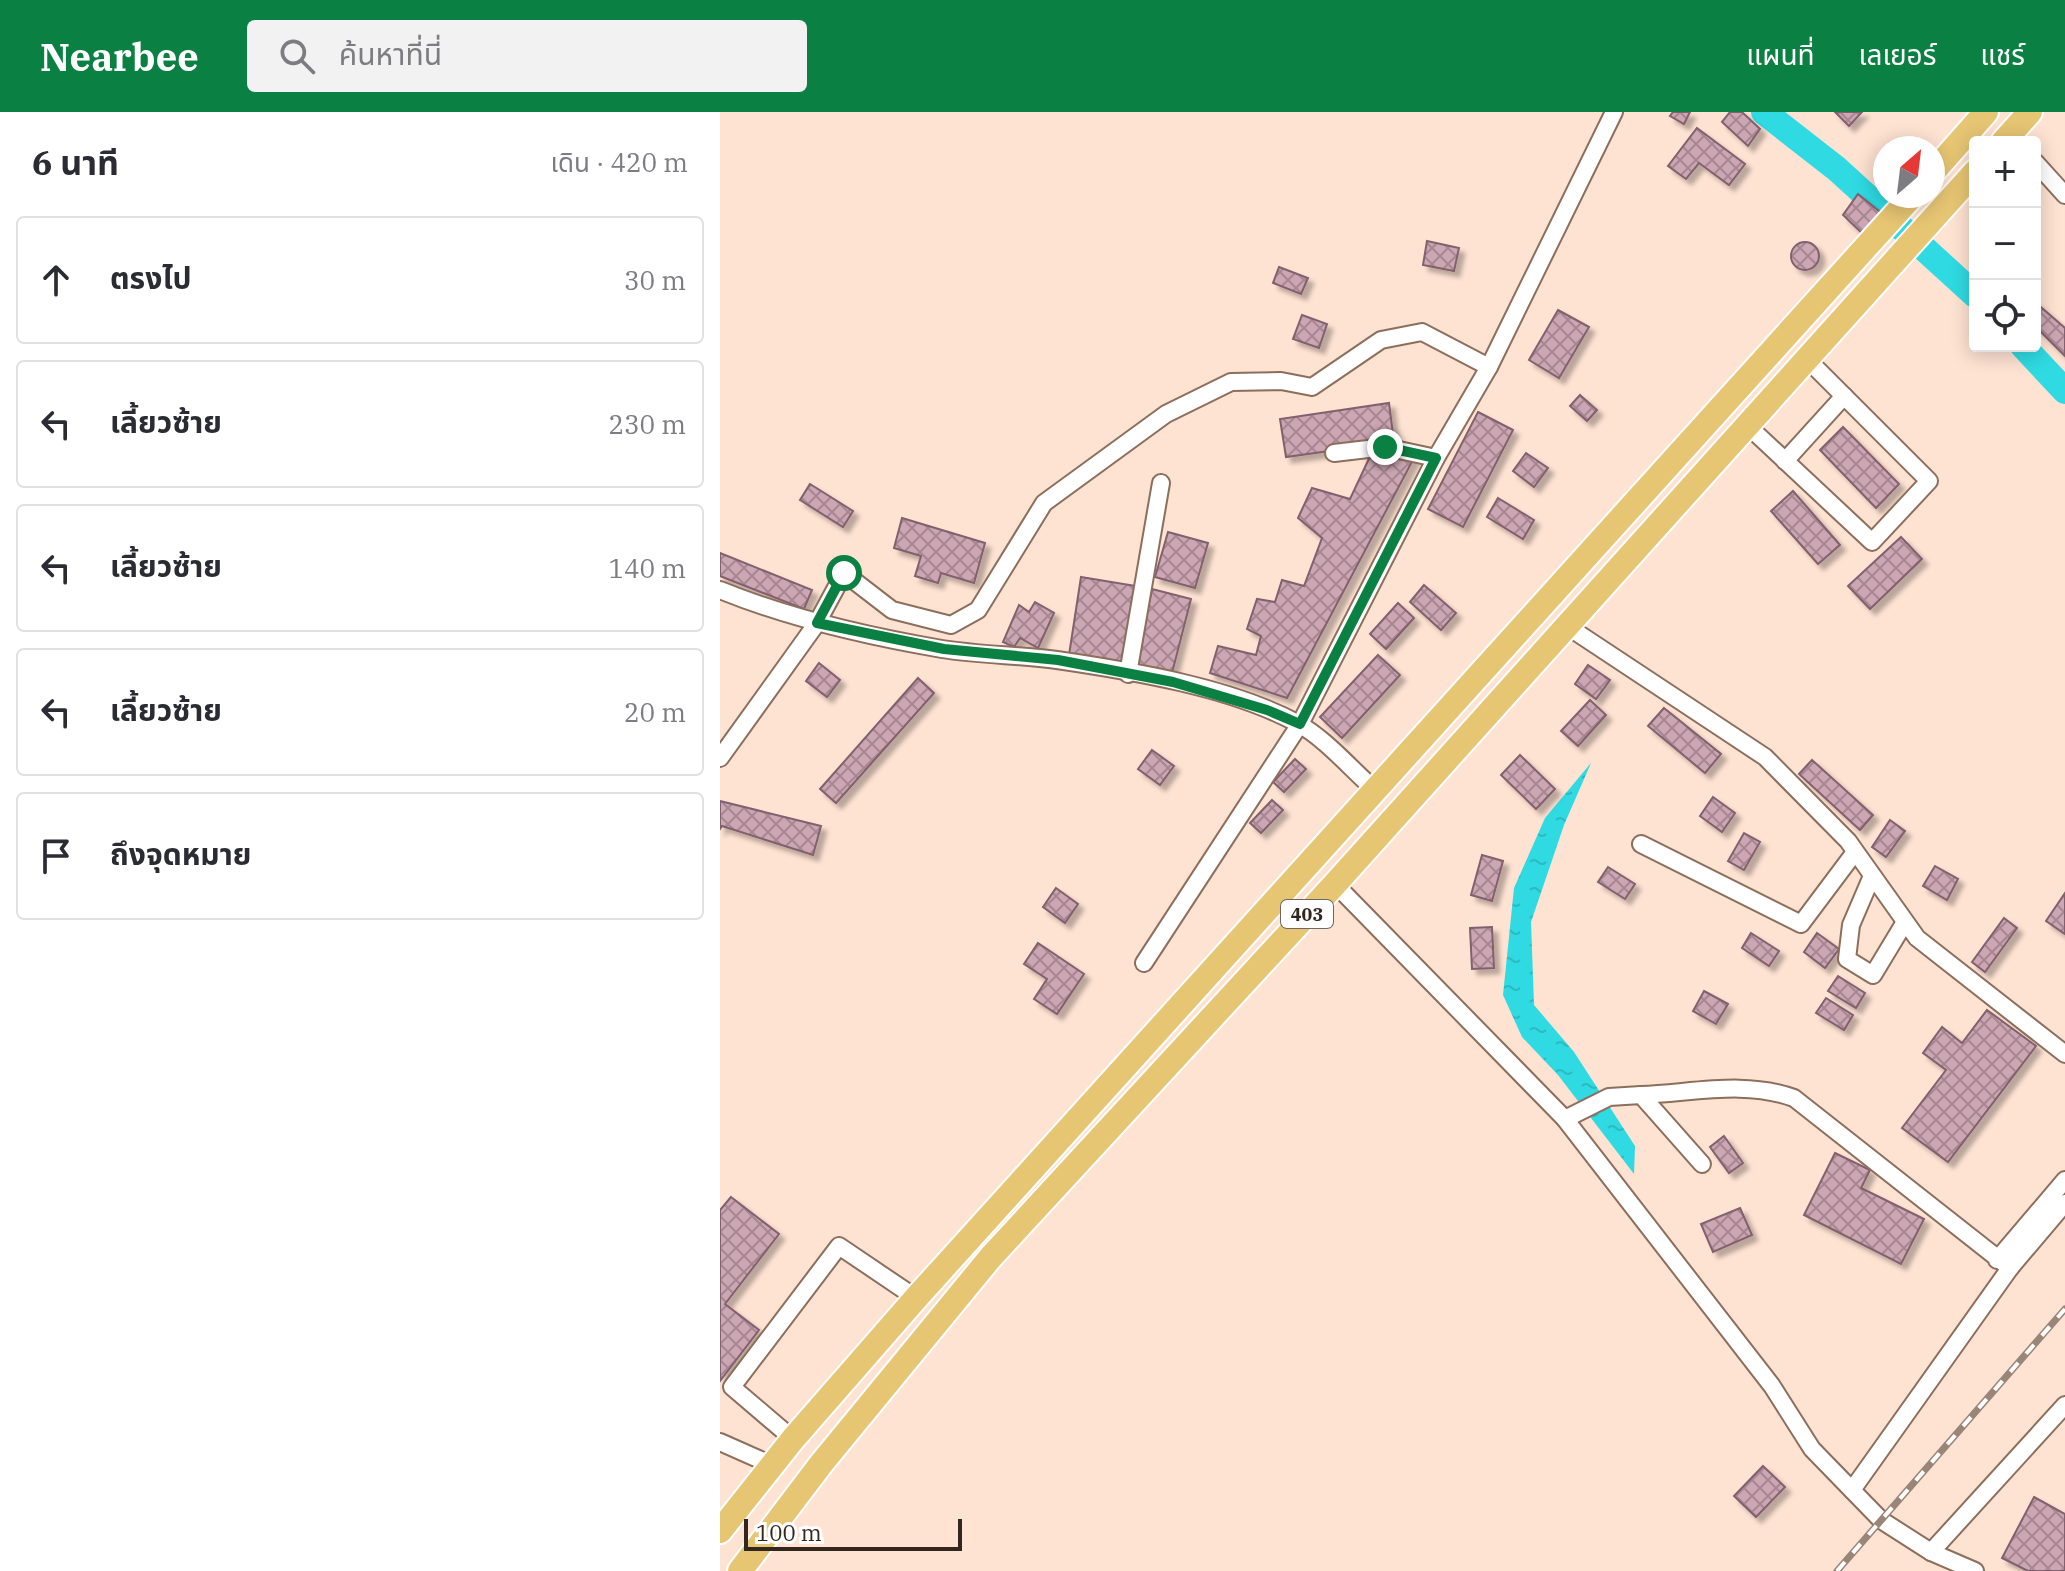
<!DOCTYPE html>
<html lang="th">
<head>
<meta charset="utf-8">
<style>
	body { margin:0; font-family:"IBM Plex Serif","Noto Sans Thai",serif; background:#f2f2f3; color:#2b2b33 }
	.controls { position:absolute; right:24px; top:24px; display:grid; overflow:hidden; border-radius:8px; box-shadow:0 4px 20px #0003 }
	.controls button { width:72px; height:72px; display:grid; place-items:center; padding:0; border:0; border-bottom:2px solid #e1e1e2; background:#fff; color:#2b2b33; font:40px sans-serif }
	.compass { position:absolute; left:1153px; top:24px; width:72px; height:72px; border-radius:50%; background:#fff; box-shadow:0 4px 20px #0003; rotate:28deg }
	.scale { position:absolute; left:24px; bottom:20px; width:218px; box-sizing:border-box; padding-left:8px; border:4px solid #33261f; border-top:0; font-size:22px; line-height:28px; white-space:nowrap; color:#33261f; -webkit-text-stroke:6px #fff; paint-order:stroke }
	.stop { position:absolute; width:24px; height:24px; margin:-18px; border:6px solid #0b8043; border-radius:50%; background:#fff }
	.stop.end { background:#0b8043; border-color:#fff; box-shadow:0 2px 8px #0008 }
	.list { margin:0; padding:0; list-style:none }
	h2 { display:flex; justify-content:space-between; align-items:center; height:104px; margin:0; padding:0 32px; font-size:34px }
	h2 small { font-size:26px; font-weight:400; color:#7c7c81 }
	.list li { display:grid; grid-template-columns:52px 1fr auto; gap:24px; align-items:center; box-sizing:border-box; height:128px; margin:0 16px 16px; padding:0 16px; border:2px solid #e1e1e2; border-radius:8px }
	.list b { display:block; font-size:30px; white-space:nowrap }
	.list em { font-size:26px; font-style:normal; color:#7c7c81 }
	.icon { flex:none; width:44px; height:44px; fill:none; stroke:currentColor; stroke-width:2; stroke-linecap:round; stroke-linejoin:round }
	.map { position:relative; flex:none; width:1345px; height:1459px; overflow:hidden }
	header { display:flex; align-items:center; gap:48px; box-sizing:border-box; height:112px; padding:0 40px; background:#0b8043; color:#fff }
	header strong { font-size:38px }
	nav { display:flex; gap:44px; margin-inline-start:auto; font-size:28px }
	.search { width:560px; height:72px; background:#f2f2f3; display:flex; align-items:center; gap:20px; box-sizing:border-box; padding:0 28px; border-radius:8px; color:#7c7c81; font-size:30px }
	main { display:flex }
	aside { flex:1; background:#fff }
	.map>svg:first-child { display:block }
	.water { fill:url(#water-ripples) }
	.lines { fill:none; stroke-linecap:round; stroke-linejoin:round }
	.river { stroke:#2fdae2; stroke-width:26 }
	.building { fill:url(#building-cross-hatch); stroke:#82606d; stroke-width:2; filter:url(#shadow) }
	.minor-casing { stroke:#8d6e5c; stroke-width:20 }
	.highway-casing { stroke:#fff; stroke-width:28 }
	.minor { stroke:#fff; stroke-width:16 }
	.highway { stroke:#e6c573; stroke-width:24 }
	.rail-casing { stroke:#9a8579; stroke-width:7 }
	.rail { stroke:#fff; stroke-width:4; stroke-dasharray:12; stroke-linecap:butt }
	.route { stroke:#0b8043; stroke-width:10 }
	.labels { text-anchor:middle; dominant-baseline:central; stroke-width:6; stroke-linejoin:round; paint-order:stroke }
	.shield { fill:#fff; stroke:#706762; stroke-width:2 }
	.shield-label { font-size:18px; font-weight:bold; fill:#33261f }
</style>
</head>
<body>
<header>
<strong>Nearbee</strong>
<div class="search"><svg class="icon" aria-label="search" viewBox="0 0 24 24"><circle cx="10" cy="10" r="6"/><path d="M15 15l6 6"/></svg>ค้นหาที่นี่</div>
<nav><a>แผนที่</a><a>เลเยอร์</a><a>แชร์</a></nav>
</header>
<main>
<aside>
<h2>6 นาที<small>เดิน · 420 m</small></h2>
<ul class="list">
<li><svg class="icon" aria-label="ahead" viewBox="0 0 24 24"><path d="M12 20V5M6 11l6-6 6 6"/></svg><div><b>ตรงไป</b></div><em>30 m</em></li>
<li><svg class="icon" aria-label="left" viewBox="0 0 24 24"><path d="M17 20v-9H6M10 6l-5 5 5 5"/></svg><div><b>เลี้ยวซ้าย</b></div><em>230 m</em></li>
<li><svg class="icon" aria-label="left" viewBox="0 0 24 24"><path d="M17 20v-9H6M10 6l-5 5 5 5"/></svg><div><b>เลี้ยวซ้าย</b></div><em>140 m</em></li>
<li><svg class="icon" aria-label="left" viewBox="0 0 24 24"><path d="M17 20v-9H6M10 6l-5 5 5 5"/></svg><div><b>เลี้ยวซ้าย</b></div><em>20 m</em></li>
<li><svg class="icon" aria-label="arrive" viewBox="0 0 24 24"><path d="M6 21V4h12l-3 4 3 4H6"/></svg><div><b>ถึงจุดหมาย</b></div></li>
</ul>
</aside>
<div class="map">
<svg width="1345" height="1459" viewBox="0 0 1345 1459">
	<defs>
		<pattern id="water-ripples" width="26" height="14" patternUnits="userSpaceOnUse" patternTransform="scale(2)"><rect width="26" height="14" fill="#2fdae2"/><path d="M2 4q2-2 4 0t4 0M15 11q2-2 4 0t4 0" fill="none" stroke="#2abbc1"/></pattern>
		<pattern id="building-cross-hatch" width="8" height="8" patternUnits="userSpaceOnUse" patternTransform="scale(2)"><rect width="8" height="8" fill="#cca6b3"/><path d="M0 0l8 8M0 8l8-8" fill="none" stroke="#a68791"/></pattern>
		<filter id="shadow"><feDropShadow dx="5.5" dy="5.5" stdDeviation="2" flood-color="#0004"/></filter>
	</defs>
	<rect width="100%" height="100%" fill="#fee2d2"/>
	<!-- water -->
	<path class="water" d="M 871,651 L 844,713 L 811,810 L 814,893 L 854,940 L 915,1034 L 914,1062 L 838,963 L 802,925 L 783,883 L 794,776 L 825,706 Z"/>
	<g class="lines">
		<!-- river -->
		<g class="river">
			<path d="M 1044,0 L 1117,57 L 1255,183"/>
			<path d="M 1303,234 L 1345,279"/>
		</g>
	</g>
	<!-- building -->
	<g class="building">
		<path d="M 953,0 L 970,0 L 964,12 L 950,4 Z"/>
		<path d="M 1010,0 L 1022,0 L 1040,17 L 1028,34 L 1002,10 Z"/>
		<path d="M 1115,0 L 1142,0 L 1129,14 Z"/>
		<path d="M 977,16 L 1025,52 L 1009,73 L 979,51 L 966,67 L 948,54 Z"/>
		<path d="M 1138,82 L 1165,104 L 1147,126 L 1123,103 Z"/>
		<path d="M 707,129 L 739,136 L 734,159 L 703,153 Z"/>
		<circle cx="1085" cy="144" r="14"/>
		<path d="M 559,155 L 588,166 L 581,182 L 553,171 Z"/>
		<path d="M 1315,190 L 1345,216 L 1345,244 L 1315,214 Z"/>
		<path d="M 838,198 L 869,215 L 839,266 L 809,248 Z"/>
		<path d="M 582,203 L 607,212 L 599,236 L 573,227 Z"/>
		<path d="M 860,283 L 877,298 L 867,309 L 850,294 Z"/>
		<path d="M 669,291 L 674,330 L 566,345 L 560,307 Z"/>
		<path d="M 758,300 L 793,318 L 743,415 L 708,397 Z"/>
		<path d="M 1123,315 L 1179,372 L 1156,396 L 1100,338 Z"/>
		<path d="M 654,336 L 695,344 L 567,586 L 490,561 L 498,534 L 536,543 L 541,524 L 527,517 L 537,487 L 555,490 L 562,468 L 584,474 L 602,426 L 578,406 L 592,376 L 630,387 Z"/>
		<path d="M 806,341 L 828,356 L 814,375 L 793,359 Z"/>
		<path d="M 90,372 L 133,399 L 123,415 L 80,388 Z"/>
		<path d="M 1073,379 L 1120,433 L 1098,452 L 1051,399 Z"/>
		<path d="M 778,386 L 814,408 L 803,427 L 767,405 Z"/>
		<path d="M 182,406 L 265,431 L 254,471 L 221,461 L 218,471 L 195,464 L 201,444 L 174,436 Z"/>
		<path d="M 448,420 L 488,431 L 475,476 L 435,465 Z"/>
		<path d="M 1181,425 L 1202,447 L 1150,497 L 1128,474 Z"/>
		<path d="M 0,441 L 92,478 L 84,497 L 0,464 Z"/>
		<path d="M 361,465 L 416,474 L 404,552 L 349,543 Z"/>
		<path d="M 704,473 L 736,501 L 721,518 L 690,490 Z"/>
		<path d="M 432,477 L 471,487 L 452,561 L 416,558 Z"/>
		<path d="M 315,490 L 334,501 L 318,536 L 300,526 L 294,535 L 283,530 L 299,493 L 309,500 Z"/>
		<path d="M 678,491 L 694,506 L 666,537 L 650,522 Z"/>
		<path d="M 658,543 L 680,563 L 622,626 L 600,605 Z"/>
		<path d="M 99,551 L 120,568 L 107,585 L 86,569 Z"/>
		<path d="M 868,553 L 890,568 L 876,587 L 855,572 Z"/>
		<path d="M 198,566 L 214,581 L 116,691 L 100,677 Z"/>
		<path d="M 870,588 L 886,603 L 858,634 L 841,619 Z"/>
		<path d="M 944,596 L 1001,642 L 985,661 L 928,614 Z"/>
		<path d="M 432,638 L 454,654 L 440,673 L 418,657 Z"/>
		<path d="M 800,643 L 835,677 L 816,697 L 781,663 Z"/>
		<path d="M 575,647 L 586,657 L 564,680 L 553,670 Z"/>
		<path d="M 1092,648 L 1153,703 L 1140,718 L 1079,662 Z"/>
		<path d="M 993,685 L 1015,701 L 1002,720 L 980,704 Z"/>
		<path d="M 552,688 L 563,698 L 541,721 L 530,711 Z"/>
		<path d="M 0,689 L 101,714 L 93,743 L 2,714 L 0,717 Z"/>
		<path d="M 1170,708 L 1185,719 L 1166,745 L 1152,735 Z"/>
		<path d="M 1024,721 L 1040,730 L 1024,758 L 1008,749 Z"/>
		<path d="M 762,743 L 783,749 L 772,789 L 751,783 Z"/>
		<path d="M 1215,754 L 1238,767 L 1227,788 L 1203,774 Z"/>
		<path d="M 888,755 L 915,772 L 905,787 L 878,770 Z"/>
		<path d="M 336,776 L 358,792 L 345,811 L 323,795 Z"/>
		<path d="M 1345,781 L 1345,822 L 1326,809 Z"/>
		<path d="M 1284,806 L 1297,816 L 1265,860 L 1252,850 Z"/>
		<path d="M 772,815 L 774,856 L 752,857 L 750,816 Z"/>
		<path d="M 1031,821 L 1059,839 L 1049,854 L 1022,836 Z"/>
		<path d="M 1097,821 L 1119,837 L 1105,856 L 1084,840 Z"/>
		<path d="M 318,831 L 364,862 L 337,902 L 314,887 L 327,867 L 304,852 Z"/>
		<path d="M 1118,864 L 1145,881 L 1136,896 L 1108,879 Z"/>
		<path d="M 984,879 L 1008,892 L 996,912 L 973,899 Z"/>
		<path d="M 1106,886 L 1133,903 L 1124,918 L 1096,901 Z"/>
		<path d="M 1267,898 L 1316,934 L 1228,1050 L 1182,1016 L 1226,958 L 1203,941 L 1222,915 L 1242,931 Z"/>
		<path d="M 1004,1024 L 1023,1051 L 1009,1061 L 990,1035 Z"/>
		<path d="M 1115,1041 L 1150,1058 L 1141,1076 L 1204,1107 L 1181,1152 L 1084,1103 Z"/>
		<path d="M 11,1085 L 59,1122 L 5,1192 L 39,1218 L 0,1269 L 0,1098 Z"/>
		<path d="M 1020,1096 L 1032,1123 L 993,1140 L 981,1112 Z"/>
		<path d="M 1043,1354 L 1065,1375 L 1036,1405 L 1014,1384 Z"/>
		<path d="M 1314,1385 L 1345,1402 L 1345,1459 L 1308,1459 L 1282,1446 Z"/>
	</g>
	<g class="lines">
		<!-- minor casing -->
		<g class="minor-casing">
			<g id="minor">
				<path d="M 1315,50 L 1345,83"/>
				<path d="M 1027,313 L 1152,430 L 1209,369 L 1086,246"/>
				<path d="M 614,341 L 665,335 L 716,346"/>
				<path d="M 1065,349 L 1124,284"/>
				<path d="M 0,478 C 71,507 146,524 222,537 C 260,543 299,543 337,548 C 412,559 510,575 577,611 C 605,626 631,657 655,678"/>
				<path d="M 847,514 L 1045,645 L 1128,729 L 1197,826 L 1345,942"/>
				<path d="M 408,562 L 441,371"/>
				<path d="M 0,646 L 97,511 L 124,461 L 172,498 L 231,513 L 258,498 L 324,391 L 446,302 L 511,270 L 561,269 L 592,275 L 661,228 L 702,220 L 769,255"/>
				<path d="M 921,732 L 1081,812 L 1135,740"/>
				<path d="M 1152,764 L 1131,813 L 1127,847 L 1153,863 L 1185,810"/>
				<path d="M 615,772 L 845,1007 L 1052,1274 L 1092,1337 L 1161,1408 L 1211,1440 L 1255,1459"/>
				<path d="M 424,851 L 580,612 L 716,346 L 769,255 L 894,0"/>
				<path d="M 921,983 C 973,981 1025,968 1074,986 L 1290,1156"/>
				<path d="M 845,1007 L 889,985 L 921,983 L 982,1052"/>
				<path d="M 1277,1148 L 1345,1068"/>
				<path d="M 73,1327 L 12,1275 L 119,1134 L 196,1186"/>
				<path d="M 0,1330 L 52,1353"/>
				<path d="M 1132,1378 L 1290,1156 L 1345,1091"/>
				<path d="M 1211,1440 L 1345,1293"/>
			</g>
		</g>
		<!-- highway casing -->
		<g class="highway-casing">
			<g id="highway">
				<path d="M 1283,30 L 1310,0"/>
				<path d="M 1213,60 L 1266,0"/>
				<path d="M 0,1419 L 73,1327 L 196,1186 L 1192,84"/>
				<path d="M 20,1459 L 101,1352 L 270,1146 L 615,772 L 1255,60"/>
			</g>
		</g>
		<!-- minor -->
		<use href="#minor" class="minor"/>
		<!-- highway -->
		<use href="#highway" class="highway"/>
		<!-- rail casing -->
		<g class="rail-casing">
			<path id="rail" d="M 1117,1459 L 1345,1197"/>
		</g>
		<!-- rail -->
		<use href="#rail" class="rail"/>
	</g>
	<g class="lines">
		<!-- route -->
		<path class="route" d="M 124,461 L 97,511 L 224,537 L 338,548 L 453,570 L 547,598 L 580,612 L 716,346 L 665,335"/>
	</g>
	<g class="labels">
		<!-- shield labels -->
		<rect class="shield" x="561" y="788" width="52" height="28" rx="6"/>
		<g class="shield-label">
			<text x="587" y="802">403</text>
		</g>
	</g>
</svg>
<div class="controls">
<button>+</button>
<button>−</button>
<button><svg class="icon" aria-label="locate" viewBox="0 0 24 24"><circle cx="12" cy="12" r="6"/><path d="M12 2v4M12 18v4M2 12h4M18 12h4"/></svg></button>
</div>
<svg class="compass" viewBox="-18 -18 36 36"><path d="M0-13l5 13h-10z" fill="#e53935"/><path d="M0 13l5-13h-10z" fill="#7c7c81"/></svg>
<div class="scale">100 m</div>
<div class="stop" style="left:124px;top:461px"></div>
<div class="stop end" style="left:665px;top:335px"></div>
</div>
</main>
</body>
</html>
